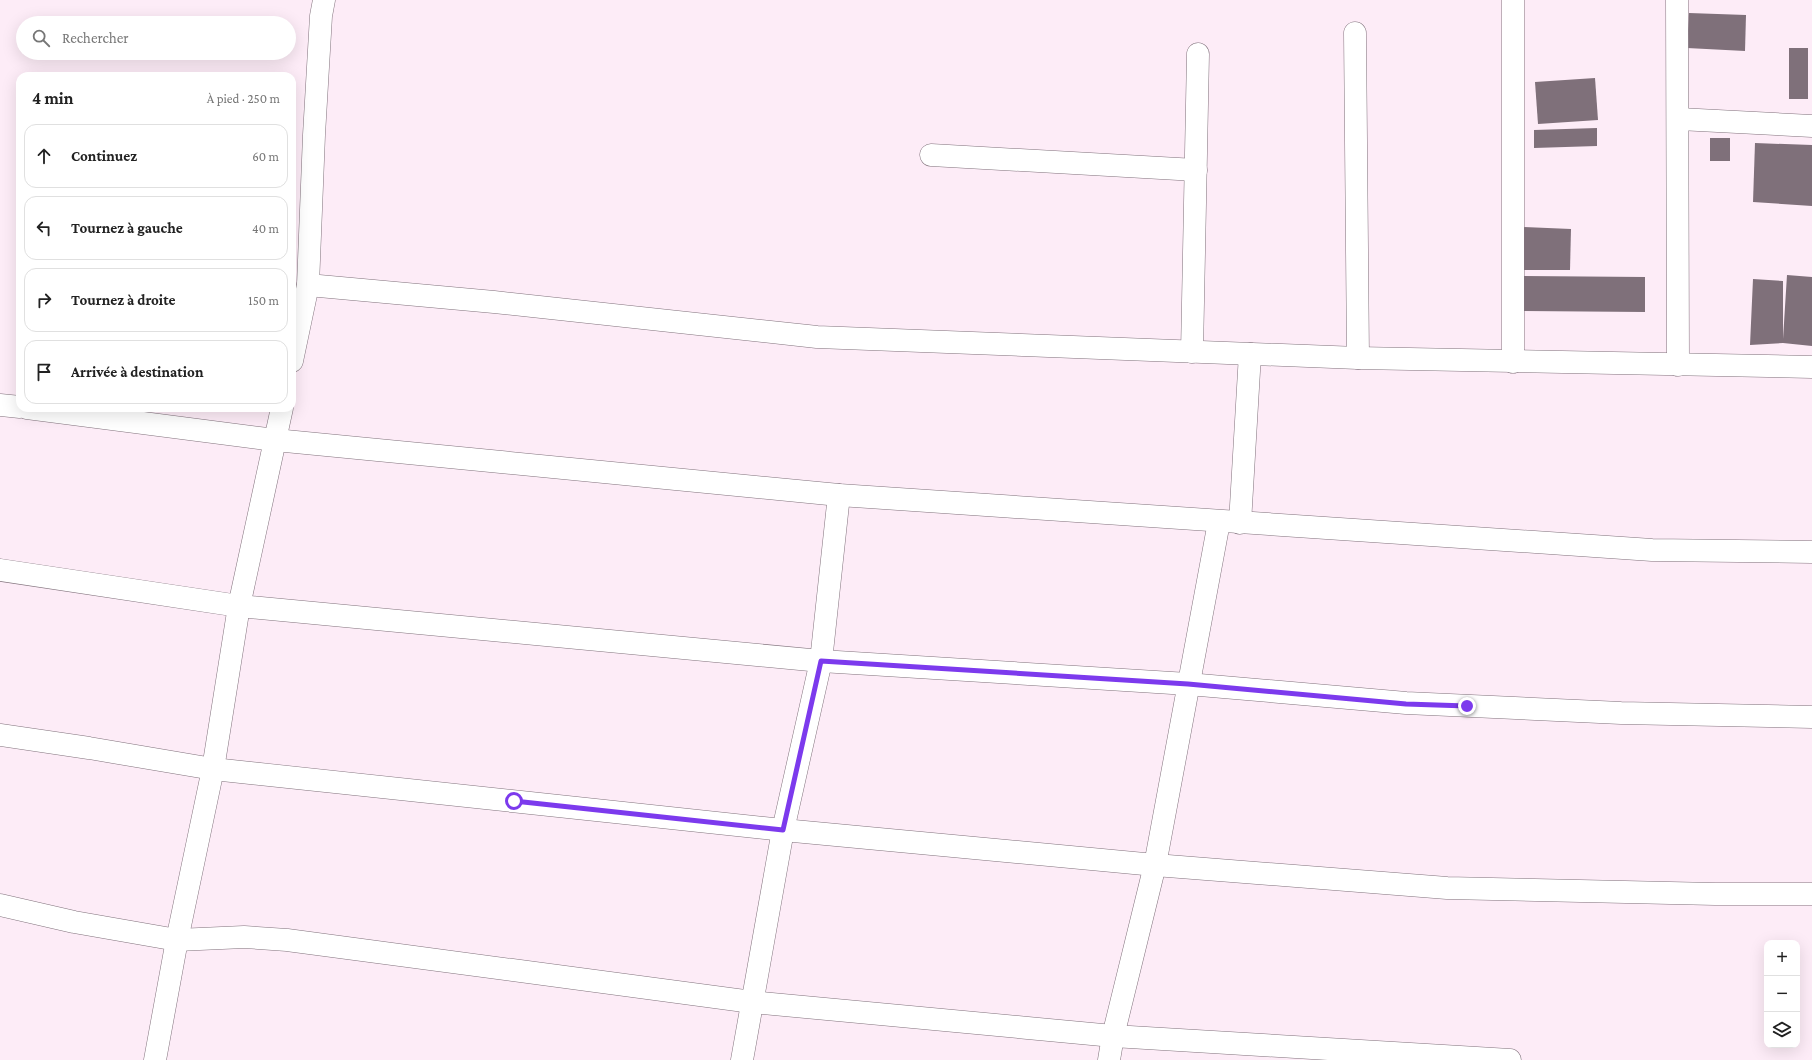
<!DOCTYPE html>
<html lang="fr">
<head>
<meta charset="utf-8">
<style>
	body { margin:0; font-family:"Crimson Pro",serif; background:#f2f2f2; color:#222 }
	.controls { position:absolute; right:12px; bottom:12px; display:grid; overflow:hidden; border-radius:8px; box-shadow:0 4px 16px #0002 }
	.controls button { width:36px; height:36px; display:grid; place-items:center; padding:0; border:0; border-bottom:1px solid #e0e0e0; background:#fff; color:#222; font:20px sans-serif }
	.stop { position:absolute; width:12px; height:12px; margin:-9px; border:3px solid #7c3aed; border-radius:50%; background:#fff }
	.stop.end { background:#7c3aed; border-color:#fff; box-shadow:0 1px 4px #0008 }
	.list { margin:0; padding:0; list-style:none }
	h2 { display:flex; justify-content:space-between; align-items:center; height:52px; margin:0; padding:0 16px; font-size:17px }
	h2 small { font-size:13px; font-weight:400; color:#767676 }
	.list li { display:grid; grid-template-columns:26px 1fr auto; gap:12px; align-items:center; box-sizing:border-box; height:64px; margin:0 8px 8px; padding:0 8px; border:1px solid #e0e0e0; border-radius:12px }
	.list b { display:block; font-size:15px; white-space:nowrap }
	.list em { font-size:13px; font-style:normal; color:#767676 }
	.icon { flex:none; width:22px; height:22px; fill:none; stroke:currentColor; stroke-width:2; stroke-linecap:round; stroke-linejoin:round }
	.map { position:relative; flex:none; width:1812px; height:1060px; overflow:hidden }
	.search { position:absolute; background:#fff; box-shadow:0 4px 16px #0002; left:16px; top:16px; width:280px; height:44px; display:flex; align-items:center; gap:10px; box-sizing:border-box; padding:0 14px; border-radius:22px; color:#767676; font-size:15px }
	.panel { position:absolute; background:#fff; box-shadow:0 4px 16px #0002; left:16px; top:72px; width:280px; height:340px; border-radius:12px }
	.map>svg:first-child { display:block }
	.building { fill:#7f707a }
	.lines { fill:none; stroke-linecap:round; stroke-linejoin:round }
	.street-casing { stroke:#81727c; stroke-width:23 }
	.street { stroke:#fff; stroke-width:22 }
	.route { stroke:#7c3aed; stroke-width:5 }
</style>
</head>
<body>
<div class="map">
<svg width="1812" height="1060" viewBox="0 0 1812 1060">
	<rect width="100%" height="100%" fill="#fdecf7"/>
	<!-- building -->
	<g class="building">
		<path d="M 1689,13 L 1746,15 L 1745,51 L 1687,48 Z"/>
		<rect x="1789" y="48" width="19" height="51"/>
		<path d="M 1595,78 L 1598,120 L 1538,124 L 1535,82 Z"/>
		<path d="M 1597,128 L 1597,146 L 1534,148 L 1534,130 Z"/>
		<rect x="1710" y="138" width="20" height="23"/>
		<path d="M 1755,143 L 1812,145 L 1812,206 L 1753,202 Z"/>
		<path d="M 1523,227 L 1571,229 L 1570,270 L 1522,270 Z"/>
		<path d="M 1787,275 L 1812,277 L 1812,346 L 1783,343 L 1750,345 L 1753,279 L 1783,281 L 1783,339 Z"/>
		<path d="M 1513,276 L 1645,277 L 1645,312 L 1521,311 Z"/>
	</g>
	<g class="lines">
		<!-- street casing -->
		<g class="street-casing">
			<g id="street">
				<path d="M 1677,0 L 1678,365"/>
				<path d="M 1355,33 L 1358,358"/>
				<path d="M 1679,119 L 1812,126"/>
				<path d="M 931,155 L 1196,170"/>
				<path d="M 308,285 L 494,302 L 817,337 L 1358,358 L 1812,367"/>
				<path d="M 1192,352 L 1198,54"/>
				<path d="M 292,361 L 308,285 L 314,135 L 321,16 L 324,0"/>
				<path d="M 1513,362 L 1513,0"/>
				<path d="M 0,405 L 20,407"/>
				<path d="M 27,408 L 275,440 L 839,495 L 1652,550 L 1812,552"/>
				<path d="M 1240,523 L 1250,354"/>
				<path d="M 0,570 L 239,606 L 821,661 L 1188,684 L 1406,703 L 1621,713 L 1812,717"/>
				<path d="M 0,735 L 89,748 L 213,769 L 783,830 L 1155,865 L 1447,888 L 1715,894 L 1812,894"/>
				<path d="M 0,905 L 74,922 L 177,940 L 244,937 L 287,940 L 752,1002 L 1113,1036 L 1510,1060"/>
				<path d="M 155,1060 L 177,940 L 213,769 L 239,606 L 282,408"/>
				<path d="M 742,1060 L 783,830 L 821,661 L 839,495"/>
				<path d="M 1109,1060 L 1113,1036 L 1155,865 L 1219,522"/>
			</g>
		</g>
		<!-- street -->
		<use href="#street" class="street"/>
	</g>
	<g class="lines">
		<!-- route -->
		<path class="route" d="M 514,801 L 783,830 L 821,661 L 1188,684 L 1406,704 L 1467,706"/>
	</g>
</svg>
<div class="controls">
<button>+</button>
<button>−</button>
<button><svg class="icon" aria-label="layers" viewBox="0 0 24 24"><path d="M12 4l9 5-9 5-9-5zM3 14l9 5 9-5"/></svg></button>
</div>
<div class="stop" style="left:514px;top:801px"></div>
<div class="stop end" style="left:1467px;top:706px"></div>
<div class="search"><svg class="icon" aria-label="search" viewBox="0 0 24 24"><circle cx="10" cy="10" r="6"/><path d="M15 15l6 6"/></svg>Rechercher</div>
<section class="panel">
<h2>4 min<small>À pied · 250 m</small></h2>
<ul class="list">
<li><svg class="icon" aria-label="ahead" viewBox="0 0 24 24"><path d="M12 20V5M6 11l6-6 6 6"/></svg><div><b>Continuez</b></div><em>60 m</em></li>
<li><svg class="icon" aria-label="left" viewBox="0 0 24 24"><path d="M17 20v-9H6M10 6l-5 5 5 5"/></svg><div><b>Tournez à gauche</b></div><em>40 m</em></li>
<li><svg class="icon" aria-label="right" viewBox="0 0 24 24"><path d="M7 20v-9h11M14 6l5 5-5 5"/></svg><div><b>Tournez à droite</b></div><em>150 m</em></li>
<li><svg class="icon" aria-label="arrive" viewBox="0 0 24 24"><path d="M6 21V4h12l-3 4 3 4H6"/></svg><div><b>Arrivée à destination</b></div></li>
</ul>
</section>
</div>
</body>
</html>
